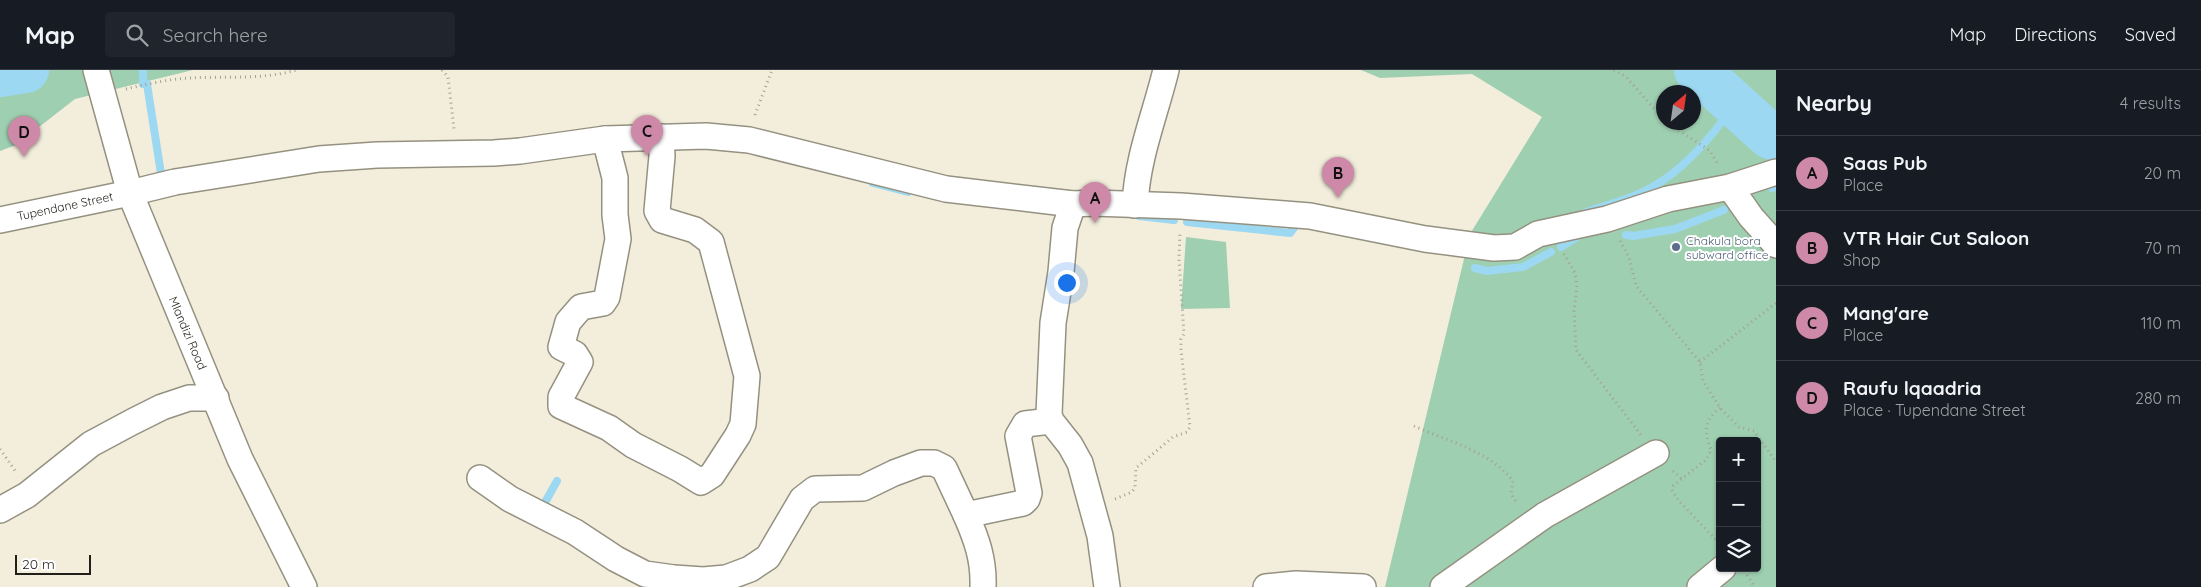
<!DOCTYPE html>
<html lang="en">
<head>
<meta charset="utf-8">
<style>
	body { margin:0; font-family:Quicksand,sans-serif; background:#20242c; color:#f1f3f6 }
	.controls { position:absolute; right:15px; bottom:15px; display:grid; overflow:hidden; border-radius:5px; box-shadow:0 1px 4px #0004 }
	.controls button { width:45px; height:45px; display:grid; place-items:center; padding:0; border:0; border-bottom:1px solid #363941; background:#171b24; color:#f1f3f6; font:25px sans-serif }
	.compass { position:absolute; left:1656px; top:15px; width:45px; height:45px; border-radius:50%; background:#171b24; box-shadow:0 1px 4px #0004; rotate:29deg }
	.scale { position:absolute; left:15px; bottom:12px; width:76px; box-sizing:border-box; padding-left:5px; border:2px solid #211f19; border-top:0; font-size:14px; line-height:18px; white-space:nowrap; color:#211f19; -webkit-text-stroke:4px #fff; paint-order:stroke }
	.you { position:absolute; left:1066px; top:212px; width:18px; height:18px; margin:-12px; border:4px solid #fff; border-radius:50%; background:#1a73e8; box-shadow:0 0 0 8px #1a73e833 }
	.badge { display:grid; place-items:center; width:32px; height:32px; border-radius:50%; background:#cd89a7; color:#111; font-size:16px; font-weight:700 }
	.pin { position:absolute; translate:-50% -41px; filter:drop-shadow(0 1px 2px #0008) }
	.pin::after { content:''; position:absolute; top:26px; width:18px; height:15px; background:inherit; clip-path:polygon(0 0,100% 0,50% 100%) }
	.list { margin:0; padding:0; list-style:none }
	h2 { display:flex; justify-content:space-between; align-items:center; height:65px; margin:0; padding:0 20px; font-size:21px }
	h2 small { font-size:16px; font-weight:400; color:#9ea1a6 }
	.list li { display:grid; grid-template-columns:32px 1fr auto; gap:15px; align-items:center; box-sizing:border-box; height:75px; padding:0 20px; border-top:1px solid #363941 }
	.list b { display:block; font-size:19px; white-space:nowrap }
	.list p { margin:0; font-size:16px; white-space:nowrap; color:#9ea1a6 }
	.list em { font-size:16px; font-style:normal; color:#9ea1a6 }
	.icon { flex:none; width:28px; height:28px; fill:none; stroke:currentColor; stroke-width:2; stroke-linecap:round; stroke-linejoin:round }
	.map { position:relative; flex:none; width:1776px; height:517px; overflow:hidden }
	header { display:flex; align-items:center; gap:30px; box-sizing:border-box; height:70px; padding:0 25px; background:#171b24; border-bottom:1px solid #363941 }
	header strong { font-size:24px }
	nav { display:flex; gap:28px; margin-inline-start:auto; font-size:18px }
	.search { width:350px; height:45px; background:#20242c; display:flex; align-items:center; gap:12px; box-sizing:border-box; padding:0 18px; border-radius:5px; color:#9ea1a6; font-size:19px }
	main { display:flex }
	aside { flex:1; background:#171b24 }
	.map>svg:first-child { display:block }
	.green { fill:#9fcfb1; fill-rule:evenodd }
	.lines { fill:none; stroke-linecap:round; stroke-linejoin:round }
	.stream { stroke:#9cd8f1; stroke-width:8 }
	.river { stroke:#9cd8f1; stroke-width:46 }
	.minor-casing { stroke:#959180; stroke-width:28 }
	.path { stroke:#a39f92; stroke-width:3; stroke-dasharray:1 4; stroke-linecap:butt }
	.minor { stroke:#fff; stroke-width:25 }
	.service-dot { fill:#5c6f8a; stroke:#fff; stroke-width:2 }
	.labels { text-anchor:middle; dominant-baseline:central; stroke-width:4; stroke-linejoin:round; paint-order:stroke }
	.street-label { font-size:12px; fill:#211f19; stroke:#fff }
	.service-label { font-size:12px; fill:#4e5e75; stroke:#fff; text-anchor:start }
</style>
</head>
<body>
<header>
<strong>Map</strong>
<div class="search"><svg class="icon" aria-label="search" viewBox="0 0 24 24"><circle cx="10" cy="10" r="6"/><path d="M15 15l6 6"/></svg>Search here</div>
<nav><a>Map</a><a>Directions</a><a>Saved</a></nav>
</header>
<main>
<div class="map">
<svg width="1776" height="517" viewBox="0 0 1776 517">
	<rect width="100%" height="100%" fill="#f3eedc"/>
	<!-- green -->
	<g class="green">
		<path d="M 0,0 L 193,0 L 75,29 L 16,75 L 0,81 Z"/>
		<path d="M 1361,0 L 1776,0 L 1776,517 L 1385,517 L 1470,164 L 1542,47 L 1472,4 L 1380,8 ZM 1664,22 L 1694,22 L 1694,52 L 1664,52 ZM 1720,371 L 1757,371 L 1757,498 L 1720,498 Z"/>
		<path d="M 1186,167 L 1226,172 L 1230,238 L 1181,239 Z"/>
	</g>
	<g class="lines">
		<!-- stream -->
		<g class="stream">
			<path d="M 143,0 L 143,14 L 147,14 L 162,110"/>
			<path d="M 1770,66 L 1776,63"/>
			<path d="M 873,113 L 908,122"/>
			<path d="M 1772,118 L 1776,117"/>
			<path d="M 1586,142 C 1609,134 1633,129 1654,116 C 1687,97 1714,64 1735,34"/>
			<path d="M 1139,146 L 1174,150"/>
			<path d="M 1187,152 L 1290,163 L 1300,150"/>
			<path d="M 1626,165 L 1633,166 L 1675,159 L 1724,140"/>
			<path d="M 1561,177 L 1580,165"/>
			<path d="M 1475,198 L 1487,201 L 1523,197 L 1551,182"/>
			<path d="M 542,441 L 543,436 L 557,411"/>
		</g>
		<!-- river -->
		<g class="river">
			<path d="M 1697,0 L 1770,66 L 1776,68"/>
			<path d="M 0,4 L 26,0"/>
		</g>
		<!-- minor casing -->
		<g class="minor-casing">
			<g id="minor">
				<path d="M 96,0 L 130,123 L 240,389 L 304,517"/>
				<path d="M 605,69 L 615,108 L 615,145 L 618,169 L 607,227 L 603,233 L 581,237 L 568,252 L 561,277 L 575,284 L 580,292 L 561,327 L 561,336 L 609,358 L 633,375 L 680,399 L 701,412 L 712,405 L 738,365 L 743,354 L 747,306 L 711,172 L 695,160 L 662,150 L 657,141 L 662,86 L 661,67"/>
				<path d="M 1730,117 L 1751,147 L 1776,175"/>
				<path d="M 1073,134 L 1065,158 L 1061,202 L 1053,253 L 1049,344 L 1051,351 L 1070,375 L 1080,393 L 1100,466 L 1107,517"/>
				<path d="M 1135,135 C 1137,88 1155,45 1166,0"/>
				<path d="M 0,150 L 130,123 L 175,112 L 319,89 L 377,85 L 494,83 L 520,81 L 605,69 L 706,66 L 749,70 L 946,119 L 1073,134 L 1093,133 L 1181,136 L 1310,146 L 1425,169 L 1494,178 L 1515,177 L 1538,164 L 1607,149 L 1668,129 L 1730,117 L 1776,102"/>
				<path d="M 480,408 L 510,429 L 575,462 L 616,489 L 645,504 L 674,508 L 703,510 L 726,508 L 750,499 L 768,487 L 802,429 L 815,419 L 863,418 L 894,403 L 921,393 L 934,393 L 944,398 L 966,445 L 1023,433 L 1027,429 L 1029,423 L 1018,366 L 1025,354 L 1051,351"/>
				<path d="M 0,440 L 27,425 L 91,374 L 132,352 L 162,337 L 189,328 L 216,328"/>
				<path d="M 966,445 C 977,470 984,490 983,517"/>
				<path d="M 1266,517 L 1296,514 L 1363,517"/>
				<path d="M 1443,517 L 1545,445 L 1656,383"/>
				<path d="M 1700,517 L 1723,498"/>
			</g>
		</g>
		<!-- path -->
		<g class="path">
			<path d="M 442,0 L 448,7 L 454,59"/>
			<path d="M 1614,0 L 1626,7 L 1664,50"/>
			<path d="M 126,19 C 147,14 169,9 191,8 C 225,6 263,10 296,0"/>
			<path d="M 755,45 L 772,0"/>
			<path d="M 1666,52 L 1710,81 L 1717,93"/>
			<path d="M 1620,171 L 1629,187 L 1636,216 L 1700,292 L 1703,311 L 1720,338 L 1739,357 L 1754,361 L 1776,392"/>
			<path d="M 1564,184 L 1575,203 L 1577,217 L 1574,240 L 1576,280 L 1641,365"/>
			<path d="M 1700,292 L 1776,233"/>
			<path d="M 1414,356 C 1447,371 1490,381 1513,411 L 1511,424 L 1517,433"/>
			<path d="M 0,379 L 16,402"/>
			<path d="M 1673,401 L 1682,409"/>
			<path d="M 1115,429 L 1132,422 L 1135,417 L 1136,398 L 1173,367 L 1187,362 L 1190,357 L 1181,280 L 1181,269 L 1184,264 L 1179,189 L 1180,162"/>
			<path d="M 1719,473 L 1679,431 L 1672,420 L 1673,416 L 1707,389 L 1711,380 C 1704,362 1704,350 1720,338"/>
			<path d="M 1747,505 L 1755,517"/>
		</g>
		<!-- minor -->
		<use href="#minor" class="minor"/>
	</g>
	<!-- markers -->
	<circle class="service-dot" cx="1676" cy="177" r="5"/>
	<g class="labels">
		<!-- street labels -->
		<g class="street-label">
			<text transform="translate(65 136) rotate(-12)">Tupendane Street</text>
			<text transform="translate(188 263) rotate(67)">Mlandizi Road</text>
		</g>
		<!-- service labels -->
		<g class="service-label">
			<text x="1686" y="170">Chakula bora<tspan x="1686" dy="14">subward office</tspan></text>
		</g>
	</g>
</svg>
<div class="controls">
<button>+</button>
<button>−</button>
<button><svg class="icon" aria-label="layers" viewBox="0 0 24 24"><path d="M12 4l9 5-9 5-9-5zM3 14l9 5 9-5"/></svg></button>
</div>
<svg class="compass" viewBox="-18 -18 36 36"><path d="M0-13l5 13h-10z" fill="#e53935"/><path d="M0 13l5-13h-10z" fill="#9ea1a6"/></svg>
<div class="scale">20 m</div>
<div class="you"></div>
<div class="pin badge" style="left:1095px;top:153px">A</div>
<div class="pin badge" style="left:1338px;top:128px">B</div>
<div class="pin badge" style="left:647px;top:86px">C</div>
<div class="pin badge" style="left:24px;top:87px">D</div>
</div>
<aside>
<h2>Nearby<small>4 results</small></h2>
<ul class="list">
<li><span class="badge">A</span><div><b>Saas Pub</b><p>Place</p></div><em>20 m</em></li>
<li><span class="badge">B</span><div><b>VTR Hair Cut Saloon</b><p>Shop</p></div><em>70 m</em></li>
<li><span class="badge">C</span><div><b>Mang'are</b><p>Place</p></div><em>110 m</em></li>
<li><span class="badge">D</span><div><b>Raufu lqaadria</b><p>Place · Tupendane Street</p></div><em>280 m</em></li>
</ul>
</aside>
</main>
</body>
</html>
